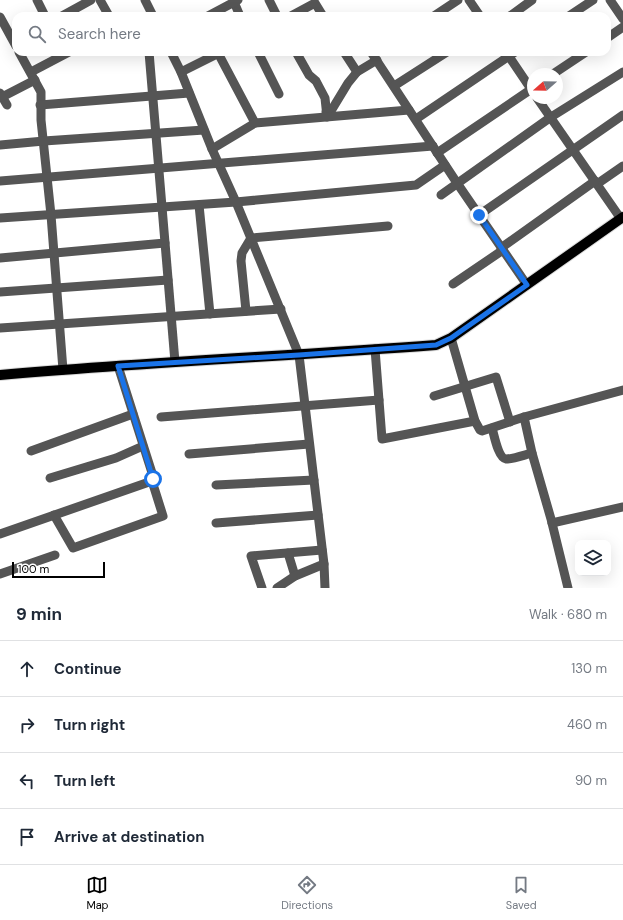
<!DOCTYPE html>
<html lang="en">
<head>
<meta charset="utf-8">
<style>
	body { margin:0; font-family:"DM Sans",sans-serif; background:#f2f2f3; color:#1f2937 }
	.controls { position:absolute; right:12px; bottom:12px; display:grid; overflow:hidden; border-radius:8px; box-shadow:0 4px 16px #0002 }
	.controls button { width:36px; height:36px; display:grid; place-items:center; padding:0; border:0; border-bottom:1px solid #e0e1e3; background:#fff; color:#1f2937; font:20px sans-serif }
	.compass { position:absolute; left:527px; top:68px; width:36px; height:36px; border-radius:50%; background:#fff; box-shadow:0 4px 16px #0002; rotate:250deg }
	.scale { position:absolute; left:12px; bottom:10px; width:93px; box-sizing:border-box; padding-left:4px; border:2px solid #000; border-top:0; font-size:11px; line-height:14px; white-space:nowrap; color:#000; -webkit-text-stroke:3px #fff; paint-order:stroke }
	.stop { position:absolute; width:12px; height:12px; margin:-9px; border:3px solid #1a73e8; border-radius:50%; background:#fff }
	.stop.end { background:#1a73e8; border-color:#fff; box-shadow:0 1px 4px #0008 }
	.list { margin:0; padding:0; list-style:none }
	h2 { display:flex; justify-content:space-between; align-items:center; height:52px; margin:0; padding:0 16px; font-size:17px }
	h2 small { font-size:13px; font-weight:400; color:#747a83 }
	.list li { display:grid; grid-template-columns:26px 1fr auto; gap:12px; align-items:center; box-sizing:border-box; height:56px; padding:0 16px; border-top:1px solid #e0e1e3 }
	.list b { display:block; font-size:15px; white-space:nowrap }
	.list em { font-size:13px; font-style:normal; color:#747a83 }
	.icon { flex:none; width:22px; height:22px; fill:none; stroke:currentColor; stroke-width:2; stroke-linecap:round; stroke-linejoin:round }
	.map { position:relative; flex:none; width:623px; height:588px; overflow:hidden }
	.search { position:absolute; background:#fff; box-shadow:0 4px 16px #0002; left:12px; right:12px; top:12px; height:44px; display:flex; align-items:center; gap:10px; box-sizing:border-box; padding:0 14px; border-radius:12px; color:#747a83; font-size:15px }
	.sheet { height:276px; background:#fff }
	nav { display:flex; justify-content:space-around; align-items:center; box-sizing:border-box; height:56px; border-top:1px solid #e0e1e3; background:#fff; font-size:11px; color:#747a83 }
	nav a { display:grid; justify-items:center; gap:2px }
	nav .on { color:#000 }
	.map>svg:first-child { display:block }
	.lines { fill:none; stroke-linecap:round; stroke-linejoin:round }
	.major-casing { stroke:#dbdbdb; stroke-width:12 }
	.minor { stroke:#555; stroke-width:9 }
	.major { stroke:#000; stroke-width:10 }
	.route { stroke:#1a73e8; stroke-width:5 }
</style>
</head>
<body>
<div class="map">
<svg width="623" height="588" viewBox="0 0 623 588">
	<rect width="100%" height="100%" fill="#fff"/>
	<g class="lines">
		<!-- major casing -->
		<g class="major-casing">
			<path id="major" d="M 0,375 C 145,362 290,356 436,345 L 451,338 L 623,217"/>
		</g>
		<!-- minor -->
		<g class="minor">
			<path d="M 37,0 L 45,16"/>
			<path d="M 100,0 L 109,16"/>
			<path d="M 145,0 L 153,16"/>
			<path d="M 269,0 L 277,16"/>
			<path d="M 469,0 L 480,16"/>
			<path d="M 610,0 L 623,19"/>
			<path d="M 234,2 L 240,16"/>
			<path d="M 62,16 L 91,0"/>
			<path d="M 208,16 L 238,0"/>
			<path d="M 291,16 L 315,3 L 323,16"/>
			<path d="M 434,16 L 458,0"/>
			<path d="M 510,16 L 532,0"/>
			<path d="M 569,16 L 593,0"/>
			<path d="M 0,17 L 16,46"/>
			<path d="M 607,38 L 623,27"/>
			<path d="M 19,52 L 41,92 L 41,120 L 51,215 L 63,370"/>
			<path d="M 149,52 L 175,362"/>
			<path d="M 171,52 L 181,72 L 212,149 L 236,202 L 299,355 L 324,564 L 325,588"/>
			<path d="M 258,52 L 279,94"/>
			<path d="M 296,52 L 309,75 L 316,81 L 325,98 L 327,117"/>
			<path d="M 344,52 L 357,72"/>
			<path d="M 371,52 L 457,183 L 527,285"/>
			<path d="M 506,52 L 533,92"/>
			<path d="M 218,53 L 255,123"/>
			<path d="M 31,72 L 69,52"/>
			<path d="M 181,72 L 221,52"/>
			<path d="M 553,74 L 586,52"/>
			<path d="M 394,86 L 447,52"/>
			<path d="M 0,93 L 7,105"/>
			<path d="M 2,97 L 35,80"/>
			<path d="M 537,98 L 621,219"/>
			<path d="M 40,105 L 189,93"/>
			<path d="M 326,112 L 331,111 L 348,83 L 357,72 L 377,60"/>
			<path d="M 416,119 L 515,52"/>
			<path d="M 0,145 L 44,141 L 204,130"/>
			<path d="M 212,149 L 255,123 L 409,110"/>
			<path d="M 437,153 L 533,88"/>
			<path d="M 0,181 L 433,146"/>
			<path d="M 597,184 L 623,166"/>
			<path d="M 441,195 L 551,117 L 623,72"/>
			<path d="M 199,205 L 210,314"/>
			<path d="M 479,215 L 623,115"/>
			<path d="M 0,218 L 236,202 L 416,185 L 445,165"/>
			<path d="M 501,248 L 595,181"/>
			<path d="M 0,258 L 165,243"/>
			<path d="M 453,284 L 503,250"/>
			<path d="M 0,292 L 168,280"/>
			<path d="M 246,311 L 241,261 L 242,253 L 251,238 L 388,226"/>
			<path d="M 0,328 L 281,309"/>
			<path d="M 451,338 L 475,421 L 480,430 L 482,431 L 524,417 L 623,390"/>
			<path d="M 375,349 L 382,439 L 475,421"/>
			<path d="M 434,396 L 496,377 L 510,422"/>
			<path d="M 161,417 L 379,400"/>
			<path d="M 524,417 L 532,453 L 551,519 L 568,588"/>
			<path d="M 492,428 C 494,434 498,458 506,459 C 514,459 524,455 532,453"/>
			<path d="M 31,451 L 133,414"/>
			<path d="M 189,454 L 309,444"/>
			<path d="M 50,478 L 116,458 L 143,446"/>
			<path d="M 216,485 L 314,480"/>
			<path d="M 54,515 L 73,548 L 163,516 L 152,481"/>
			<path d="M 216,523 L 318,515"/>
			<path d="M 552,523 L 623,507"/>
			<path d="M 0,534 L 152,481 L 153,476 L 118,366"/>
			<path d="M 288,553 L 295,576"/>
			<path d="M 0,574 L 55,555"/>
			<path d="M 262,588 L 251,556 L 322,550"/>
			<path d="M 277,588 L 295,576 L 324,564"/>
		</g>
		<!-- major -->
		<use href="#major" class="major"/>
	</g>
	<g class="lines">
		<!-- route -->
		<path class="route" d="M 153,479 L 118,366 L 299,355 L 436,345 L 451,338 L 527,285 L 479,215"/>
	</g>
</svg>
<div class="controls">
<button><svg class="icon" aria-label="layers" viewBox="0 0 24 24"><path d="M12 4l9 5-9 5-9-5zM3 14l9 5 9-5"/></svg></button>
</div>
<svg class="compass" viewBox="-18 -18 36 36"><path d="M0-13l5 13h-10z" fill="#e53935"/><path d="M0 13l5-13h-10z" fill="#747a83"/></svg>
<div class="scale">100 m</div>
<div class="stop" style="left:153px;top:479px"></div>
<div class="stop end" style="left:479px;top:215px"></div>
<div class="search"><svg class="icon" aria-label="search" viewBox="0 0 24 24"><circle cx="10" cy="10" r="6"/><path d="M15 15l6 6"/></svg>Search here</div>
</div>
<section class="sheet">
<h2>9 min<small>Walk · 680 m</small></h2>
<ul class="list">
<li><svg class="icon" aria-label="ahead" viewBox="0 0 24 24"><path d="M12 20V5M6 11l6-6 6 6"/></svg><div><b>Continue</b></div><em>130 m</em></li>
<li><svg class="icon" aria-label="right" viewBox="0 0 24 24"><path d="M7 20v-9h11M14 6l5 5-5 5"/></svg><div><b>Turn right</b></div><em>460 m</em></li>
<li><svg class="icon" aria-label="left" viewBox="0 0 24 24"><path d="M17 20v-9H6M10 6l-5 5 5 5"/></svg><div><b>Turn left</b></div><em>90 m</em></li>
<li><svg class="icon" aria-label="arrive" viewBox="0 0 24 24"><path d="M6 21V4h12l-3 4 3 4H6"/></svg><div><b>Arrive at destination</b></div></li>
</ul>
</section>
<nav>
<a class="on"><svg class="icon" aria-label="map" viewBox="0 0 24 24"><path d="M3 6l6-2 6 2 6-2v14l-6 2-6-2-6 2zM9 4v14M15 6v14"/></svg>Map</a>
<a><svg class="icon" aria-label="directions" viewBox="0 0 24 24"><path d="M12 3l9 9-9 9-9-9zM9 14v-3h6M13 9l2 2-2 2"/></svg>Directions</a>
<a><svg class="icon" aria-label="saved" viewBox="0 0 24 24"><path d="M7 4h10v16l-5-4-5 4z"/></svg>Saved</a>
</nav>
</body>
</html>
